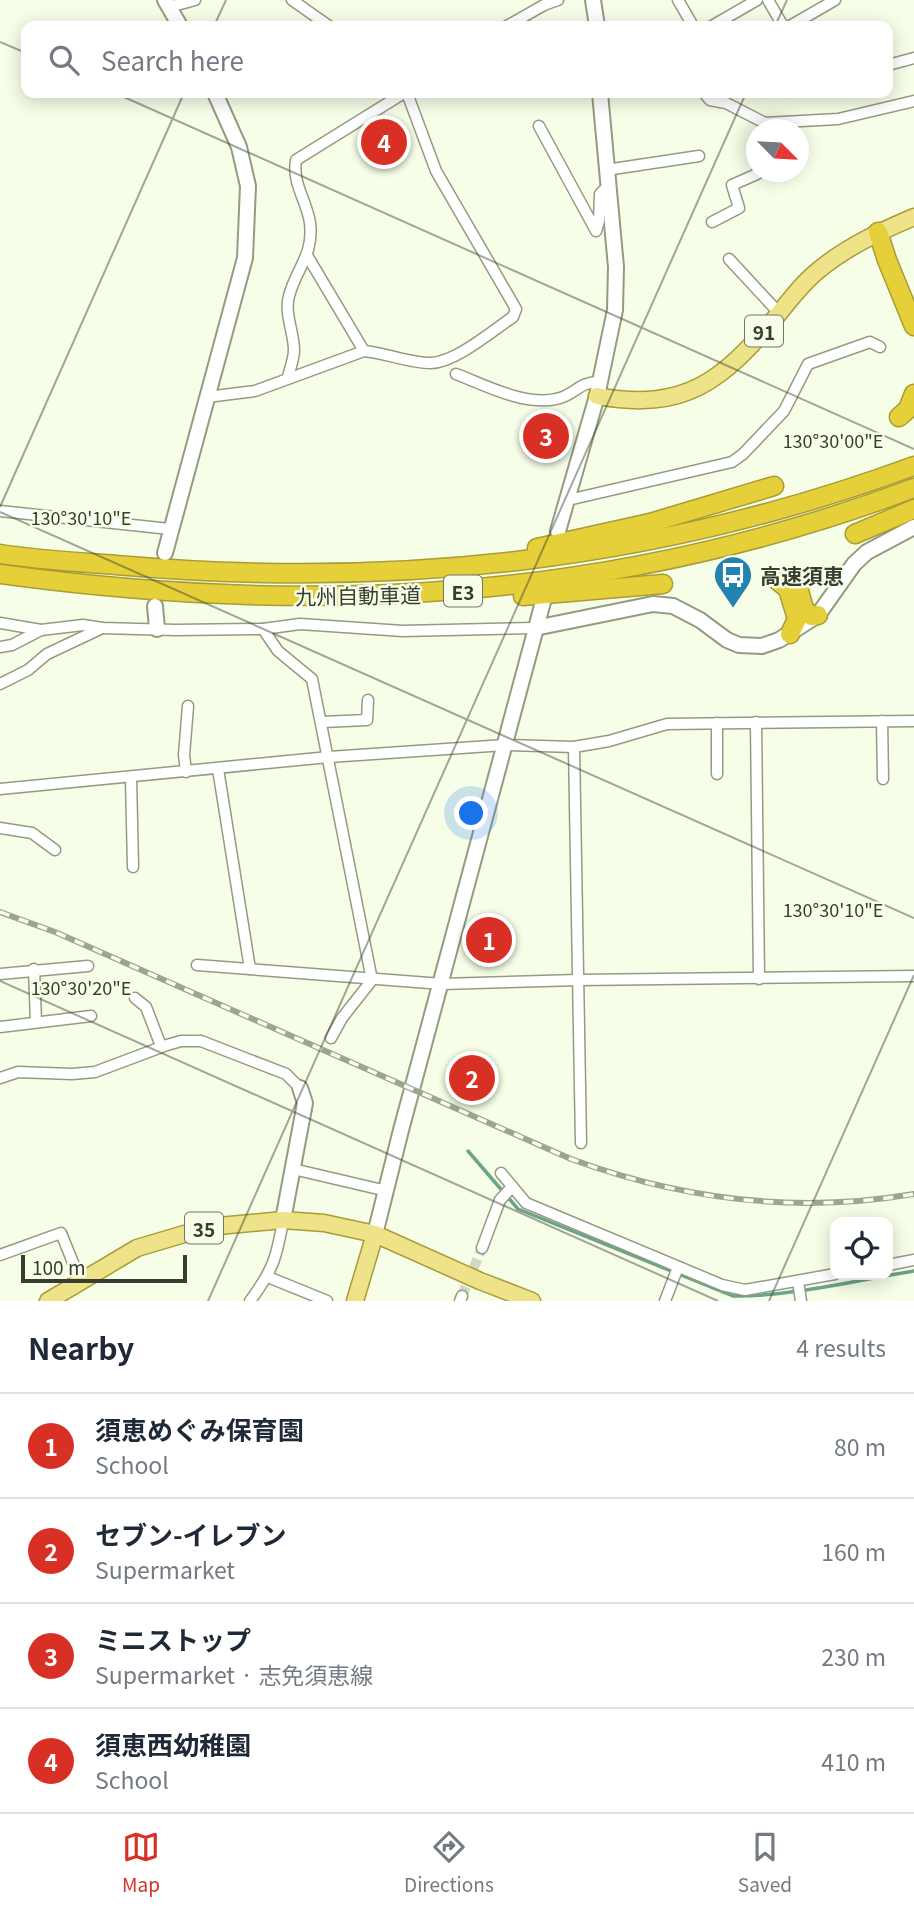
<!DOCTYPE html>
<html lang="en">
<head>
<meta charset="utf-8">
<style>
	body { margin:0; font-family:Georgia,"Noto Sans JP",serif; background:#f6f6f7; color:#1f2937 }
	.controls { position:absolute; right:21px; bottom:21px; display:grid; overflow:hidden; border-radius:14px; box-shadow:0 4px 18px #0003 }
	.controls button { width:63px; height:63px; display:grid; place-items:center; padding:0; border:0; border-bottom:2px solid #e0e1e3; background:#fff; color:#1f2937; font:35px sans-serif }
	.compass { position:absolute; left:746px; top:119px; width:63px; height:63px; border-radius:50%; background:#fff; box-shadow:0 4px 18px #0003; rotate:114deg }
	.scale { position:absolute; left:21px; bottom:18px; width:166px; box-sizing:border-box; padding-left:7px; border:4px solid #383c31; border-top:0; font-size:19px; line-height:24px; white-space:nowrap; color:#383c31; -webkit-text-stroke:5px #f6fee8; paint-order:stroke }
	.you { position:absolute; left:472px; top:814px; width:24px; height:24px; margin:-18px; border:5px solid #fff; border-radius:50%; background:#1a73e8; box-shadow:0 0 0 10px #1a73e833 }
	.badge { display:grid; place-items:center; width:46px; height:46px; border-radius:50%; background:#d93025; color:#fff; font-size:23px; font-weight:700 }
	.pin { position:absolute; translate:-50% -50%; border:4px solid #fff; box-shadow:0 2px 7px #0006 }
	.list { margin:0; padding:0; list-style:none }
	h2 { display:flex; justify-content:space-between; align-items:center; height:91px; margin:0; padding:0 28px; font-size:30px }
	h2 small { font-size:23px; font-weight:400; color:#747a83 }
	.list li { display:grid; grid-template-columns:46px 1fr auto; gap:21px; align-items:center; box-sizing:border-box; height:105px; padding:0 28px; border-top:2px solid #e0e1e3 }
	.list b { display:block; font-size:26px; white-space:nowrap }
	.list p { margin:0; font-size:23px; white-space:nowrap; color:#747a83 }
	.list em { font-size:23px; font-style:normal; color:#747a83 }
	.icon { flex:none; width:38px; height:38px; fill:none; stroke:currentColor; stroke-width:2; stroke-linecap:round; stroke-linejoin:round }
	.map { position:relative; flex:none; width:914px; height:1301px; overflow:hidden }
	.search { position:absolute; background:#fff; box-shadow:0 4px 18px #0003; left:21px; right:21px; top:21px; height:77px; display:flex; align-items:center; gap:18px; box-sizing:border-box; padding:0 24px; border-radius:14px; color:#747a83; font-size:26px }
	.sheet { height:511px; background:#fff }
	nav { display:flex; justify-content:space-around; align-items:center; box-sizing:border-box; height:98px; border-top:2px solid #e0e1e3; background:#fff; font-size:19px; color:#747a83 }
	nav a { display:grid; justify-items:center; gap:4px }
	nav .on { color:#d93025 }
	.map>svg:first-child { display:block }
	.lines { fill:none; stroke-linecap:round; stroke-linejoin:round }
	.stream { stroke:#6ca38b; stroke-width:3.5 }
	.street-tunnel { stroke:#d0d7c3; stroke-width:10; stroke-dasharray:10 5; stroke-linecap:butt }
	.street-casing { stroke:#939c82; stroke-width:13 }
	.secondary-casing { stroke:#939c82; stroke-width:18 }
	.primary-casing { stroke:#a89c37; stroke-width:19 }
	.highway-casing { stroke:#a89c37; stroke-width:21 }
	.street { stroke:#fff; stroke-width:10 }
	.secondary { stroke:#fff; stroke-width:14 }
	.primary { stroke:#efe389; stroke-width:16 }
	.highway { stroke:#e5d03a; stroke-width:18 }
	.rail-casing { stroke:#9ea493; stroke-width:6 }
	.rail { stroke:#f6fee8; stroke-width:3.5; stroke-dasharray:10; stroke-linecap:butt }
	.ticks { fill:none; stroke:#383c31; stroke-width:2; stroke-opacity:0.45 }
	.labels { text-anchor:middle; dominant-baseline:central; stroke-width:5; stroke-linejoin:round; paint-order:stroke }
	.shield { fill:#f6fee8; stroke:#717668; stroke-width:2 }
	.shield-label { font-size:19px; font-weight:bold; fill:#383c31 }
	.poi-label { font-size:21px; font-weight:bold; fill:#383c31; stroke:#f6fee8; text-anchor:start }
	.street-label { font-size:21px; fill:#383c31; stroke:#f6fee8 }
	.ticks-label { font-size:18px; text-anchor:middle; fill:#383c31; stroke:#f6fee8; stroke-width:5; stroke-linejoin:round; paint-order:stroke }
</style>
</head>
<body>
<div class="map">
<svg width="914" height="1301" viewBox="0 0 914 1301">
	<rect width="100%" height="100%" fill="#f6fee8"/>
	<g class="lines">
		<!-- stream -->
		<path class="stream" d="M 468,1151 L 518,1209 L 733,1296 C 788,1297 858,1280 914,1271"/>
		<!-- street-tunnel -->
		<path class="street-tunnel" d="M 462,1296 L 482,1248"/>
		<!-- street casing -->
		<g class="street-casing">
			<g id="street">
				<path d="M 292,0 L 329,26"/>
				<path d="M 678,0 L 693,26"/>
				<path d="M 768,0 L 783,26"/>
				<path d="M 169,7 L 195,0"/>
				<path d="M 507,26 L 544,5 L 558,0"/>
				<path d="M 712,26 L 757,0"/>
				<path d="M 790,26 L 835,0"/>
				<path d="M 888,65 L 914,58"/>
				<path d="M 704,93 L 710,100 L 726,103 L 765,123 L 838,119 L 914,101"/>
				<path d="M 539,126 L 596,231 L 599,221 L 600,194 L 608,186"/>
				<path d="M 606,170 L 699,156"/>
				<path d="M 712,222 L 739,208 L 732,185 L 757,174 L 757,172"/>
				<path d="M 308,257 L 364,351"/>
				<path d="M 729,259 L 779,313"/>
				<path d="M 456,374 C 485,385 524,406 556,399 C 574,396 579,381 600,382"/>
				<path d="M 288,377 C 290,368 294,359 294,350 C 294,333 284,313 289,296 C 296,269 314,255 310,223 C 307,201 292,184 296,160 L 404,93"/>
				<path d="M 207,397 L 255,391 L 364,351 C 386,353 409,363 431,363 C 456,362 492,331 513,317 L 516,309 L 436,171 L 407,93"/>
				<path d="M 568,500 L 732,462 L 743,454 L 784,411 L 808,364 L 870,342 L 880,347"/>
				<path d="M 0,511 L 170,529"/>
				<path d="M 0,623 L 41,630 L 83,625 L 102,628 L 175,630 L 263,629 L 300,624 L 403,631 L 535,628"/>
				<path d="M 263,629 L 278,651 L 312,679 L 372,980 L 342,1018 L 331,1038"/>
				<path d="M 0,647 L 12,645 L 41,630"/>
				<path d="M 0,684 L 28,670 L 47,654 L 102,628"/>
				<path d="M 882,721 L 883,779"/>
				<path d="M 322,722 L 367,720 L 368,700"/>
				<path d="M 756,722 L 759,979"/>
				<path d="M 717,723 L 717,774"/>
				<path d="M 574,747 L 581,1143"/>
				<path d="M 218,769 L 250,969"/>
				<path d="M 186,772 L 184,755 L 188,706"/>
				<path d="M 131,777 L 133,867"/>
				<path d="M 0,789 L 329,757 L 505,745 L 574,747 L 609,741 L 667,724 L 914,721"/>
				<path d="M 0,828 L 32,833 L 55,850"/>
				<path d="M 197,965 L 442,984 L 578,980 L 914,976"/>
				<path d="M 34,969 L 36,1022"/>
				<path d="M 0,974 L 88,966"/>
				<path d="M 135,998 L 146,1007 L 161,1046"/>
				<path d="M 0,1027 L 91,1016"/>
				<path d="M 0,1078 L 18,1072 L 72,1074 L 95,1072 L 167,1045 L 181,1041 L 201,1041 L 286,1074 L 300,1088"/>
				<path d="M 293,1169 L 387,1191"/>
				<path d="M 501,1173 L 526,1203 L 722,1285 L 745,1290 L 835,1274"/>
				<path d="M 482,1248 L 500,1200 L 511,1188"/>
				<path d="M 0,1255 L 61,1233 L 80,1280"/>
				<path d="M 888,1265 L 914,1260"/>
				<path d="M 268,1277 L 327,1301"/>
				<path d="M 798,1281 L 801,1301"/>
				<path d="M 250,1301 C 273,1270 277,1257 283,1220"/>
				<path d="M 460,1301 L 462,1296"/>
				<path d="M 665,1301 L 678,1267"/>
			</g>
		</g>
		<!-- secondary casing -->
		<g class="secondary-casing">
			<g id="secondary">
				<path d="M 165,0 L 180,26"/>
				<path d="M 593,0 L 597,26"/>
				<path d="M 558,531 L 597,396 L 615,310 L 616,267 L 600,93"/>
				<path d="M 165,553 L 245,258 L 248,186 L 239,147 L 215,93"/>
				<path d="M 155,606 L 157,629"/>
				<path d="M 535,628 L 653,604 L 673,606 L 700,620 L 727,640 L 739,645 L 762,646 L 779,640 L 818,615 L 854,564 L 867,552 L 914,527"/>
				<path d="M 283,1220 L 305,1103 L 300,1088"/>
				<path d="M 375,1234 L 401,1130 L 543,602"/>
			</g>
		</g>
		<!-- primary casing -->
		<g class="primary-casing">
			<g id="primary">
				<path d="M 597,396 C 685,412 722,381 776,317 C 790,300 803,282 820,269 C 848,246 881,231 914,217"/>
				<path d="M 48,1301 L 137,1248 L 208,1227 L 283,1220 L 324,1223 L 375,1234 L 480,1281 L 532,1301"/>
				<path d="M 355,1301 L 375,1234"/>
			</g>
		</g>
		<!-- highway casing -->
		<g class="highway-casing">
			<g id="highway">
				<path d="M 878,232 L 887,260 L 914,326"/>
				<path d="M 899,417 L 908,409 L 914,394"/>
				<path d="M 855,534 L 914,509"/>
				<path d="M 537,548 L 650,523 L 774,486"/>
				<path d="M 0,554 C 38,560 77,562 116,565 C 391,589 654,562 914,466"/>
				<path d="M 0,574 C 315,617 614,601 914,488"/>
				<path d="M 803,579 L 798,587 L 804,609 L 811,616 L 818,615"/>
				<path d="M 777,580 L 788,589 L 797,619 L 790,634"/>
				<path d="M 523,596 L 663,584"/>
			</g>
		</g>
		<!-- street -->
		<use href="#street" class="street"/>
		<!-- secondary -->
		<use href="#secondary" class="secondary"/>
		<!-- primary -->
		<use href="#primary" class="primary"/>
		<!-- highway -->
		<use href="#highway" class="highway"/>
		<!-- rail casing -->
		<g class="rail-casing">
			<path id="rail" d="M 0,912 L 55,932 L 571,1159 C 683,1200 796,1214 914,1194"/>
		</g>
		<!-- rail -->
		<use href="#rail" class="rail"/>
	</g>
	<!-- ticks -->
	<path class="ticks" d="M 214,26 L 226,0M 775,26 L 787,0M 0,42 L 26,53M 115,93 L 914,449M 0,507 L 184,93M 0,512 L 914,918M 0,981 L 718,1301M 208,1301 L 746,93M 769,1301 L 914,975"/>
	<!-- icons -->
	<defs>
		<g id="bus-pin" transform="scale(2.0125)"><path d="M0 17L-7.5 6A9.5 9.5 0 1 1 7.5 6Z" fill="#2482af" stroke="#f6fee8"/><path d="M-5-6H5V4H4V6H2V4H-2V6H-4V4H-5ZM-3.5-4V0h7V-4ZM-3.5 1.2v1.5H-2V1.2ZM2 1.2v1.5H3.5V1.2Z" fill="#fff"/></g>
	</defs>
	<g fill-rule="evenodd">
		<use href="#bus-pin" x="733" y="575"/>
	</g>
	<g class="labels">
		<!-- shield labels -->
		<g class="shield">
			<rect x="745" y="315.5" width="38" height="31" rx="5"/>
			<rect x="444" y="575.5" width="38" height="31" rx="5"/>
			<rect x="185" y="1212.5" width="38" height="31" rx="5"/>
		</g>
		<g class="shield-label">
			<text x="764" y="331">91</text>
			<text x="463" y="591">E3</text>
			<text x="204" y="1228">35</text>
		</g>
		<!-- poi labels -->
		<g class="poi-label">
			<text x="760" y="575">高速須恵</text>
		</g>
		<!-- street labels -->
		<g class="street-label">
			<text transform="translate(358 595) rotate(-1)">九州自動車道</text>
		</g>
	</g>
	<g class="ticks-label">
		<text x="833" y="448">130°30'00"E</text>
		<text x="81" y="525">130°30'10"E</text>
		<text x="833" y="917">130°30'10"E</text>
		<text x="81" y="995">130°30'20"E</text>
	</g>
</svg>
<div class="controls">
<button><svg class="icon" aria-label="locate" viewBox="0 0 24 24"><circle cx="12" cy="12" r="6"/><path d="M12 2v4M12 18v4M2 12h4M18 12h4"/></svg></button>
</div>
<svg class="compass" viewBox="-18 -18 36 36"><path d="M0-13l5 13h-10z" fill="#e53935"/><path d="M0 13l5-13h-10z" fill="#747a83"/></svg>
<div class="scale">100 m</div>
<div class="you"></div>
<div class="pin badge" style="left:489px;top:940px">1</div>
<div class="pin badge" style="left:472px;top:1078px">2</div>
<div class="pin badge" style="left:546px;top:436px">3</div>
<div class="pin badge" style="left:384px;top:142px">4</div>
<div class="search"><svg class="icon" aria-label="search" viewBox="0 0 24 24"><circle cx="10" cy="10" r="6"/><path d="M15 15l6 6"/></svg>Search here</div>
</div>
<section class="sheet">
<h2>Nearby<small>4 results</small></h2>
<ul class="list">
<li><span class="badge">1</span><div><b>須恵めぐみ保育園</b><p>School</p></div><em>80 m</em></li>
<li><span class="badge">2</span><div><b>セブン-イレブン</b><p>Supermarket</p></div><em>160 m</em></li>
<li><span class="badge">3</span><div><b>ミニストップ</b><p>Supermarket · 志免須恵線</p></div><em>230 m</em></li>
<li><span class="badge">4</span><div><b>須恵西幼稚園</b><p>School</p></div><em>410 m</em></li>
</ul>
</section>
<nav>
<a class="on"><svg class="icon" aria-label="map" viewBox="0 0 24 24"><path d="M3 6l6-2 6 2 6-2v14l-6 2-6-2-6 2zM9 4v14M15 6v14"/></svg>Map</a>
<a><svg class="icon" aria-label="directions" viewBox="0 0 24 24"><path d="M12 3l9 9-9 9-9-9zM9 14v-3h6M13 9l2 2-2 2"/></svg>Directions</a>
<a><svg class="icon" aria-label="saved" viewBox="0 0 24 24"><path d="M7 4h10v16l-5-4-5 4z"/></svg>Saved</a>
</nav>
</body>
</html>
